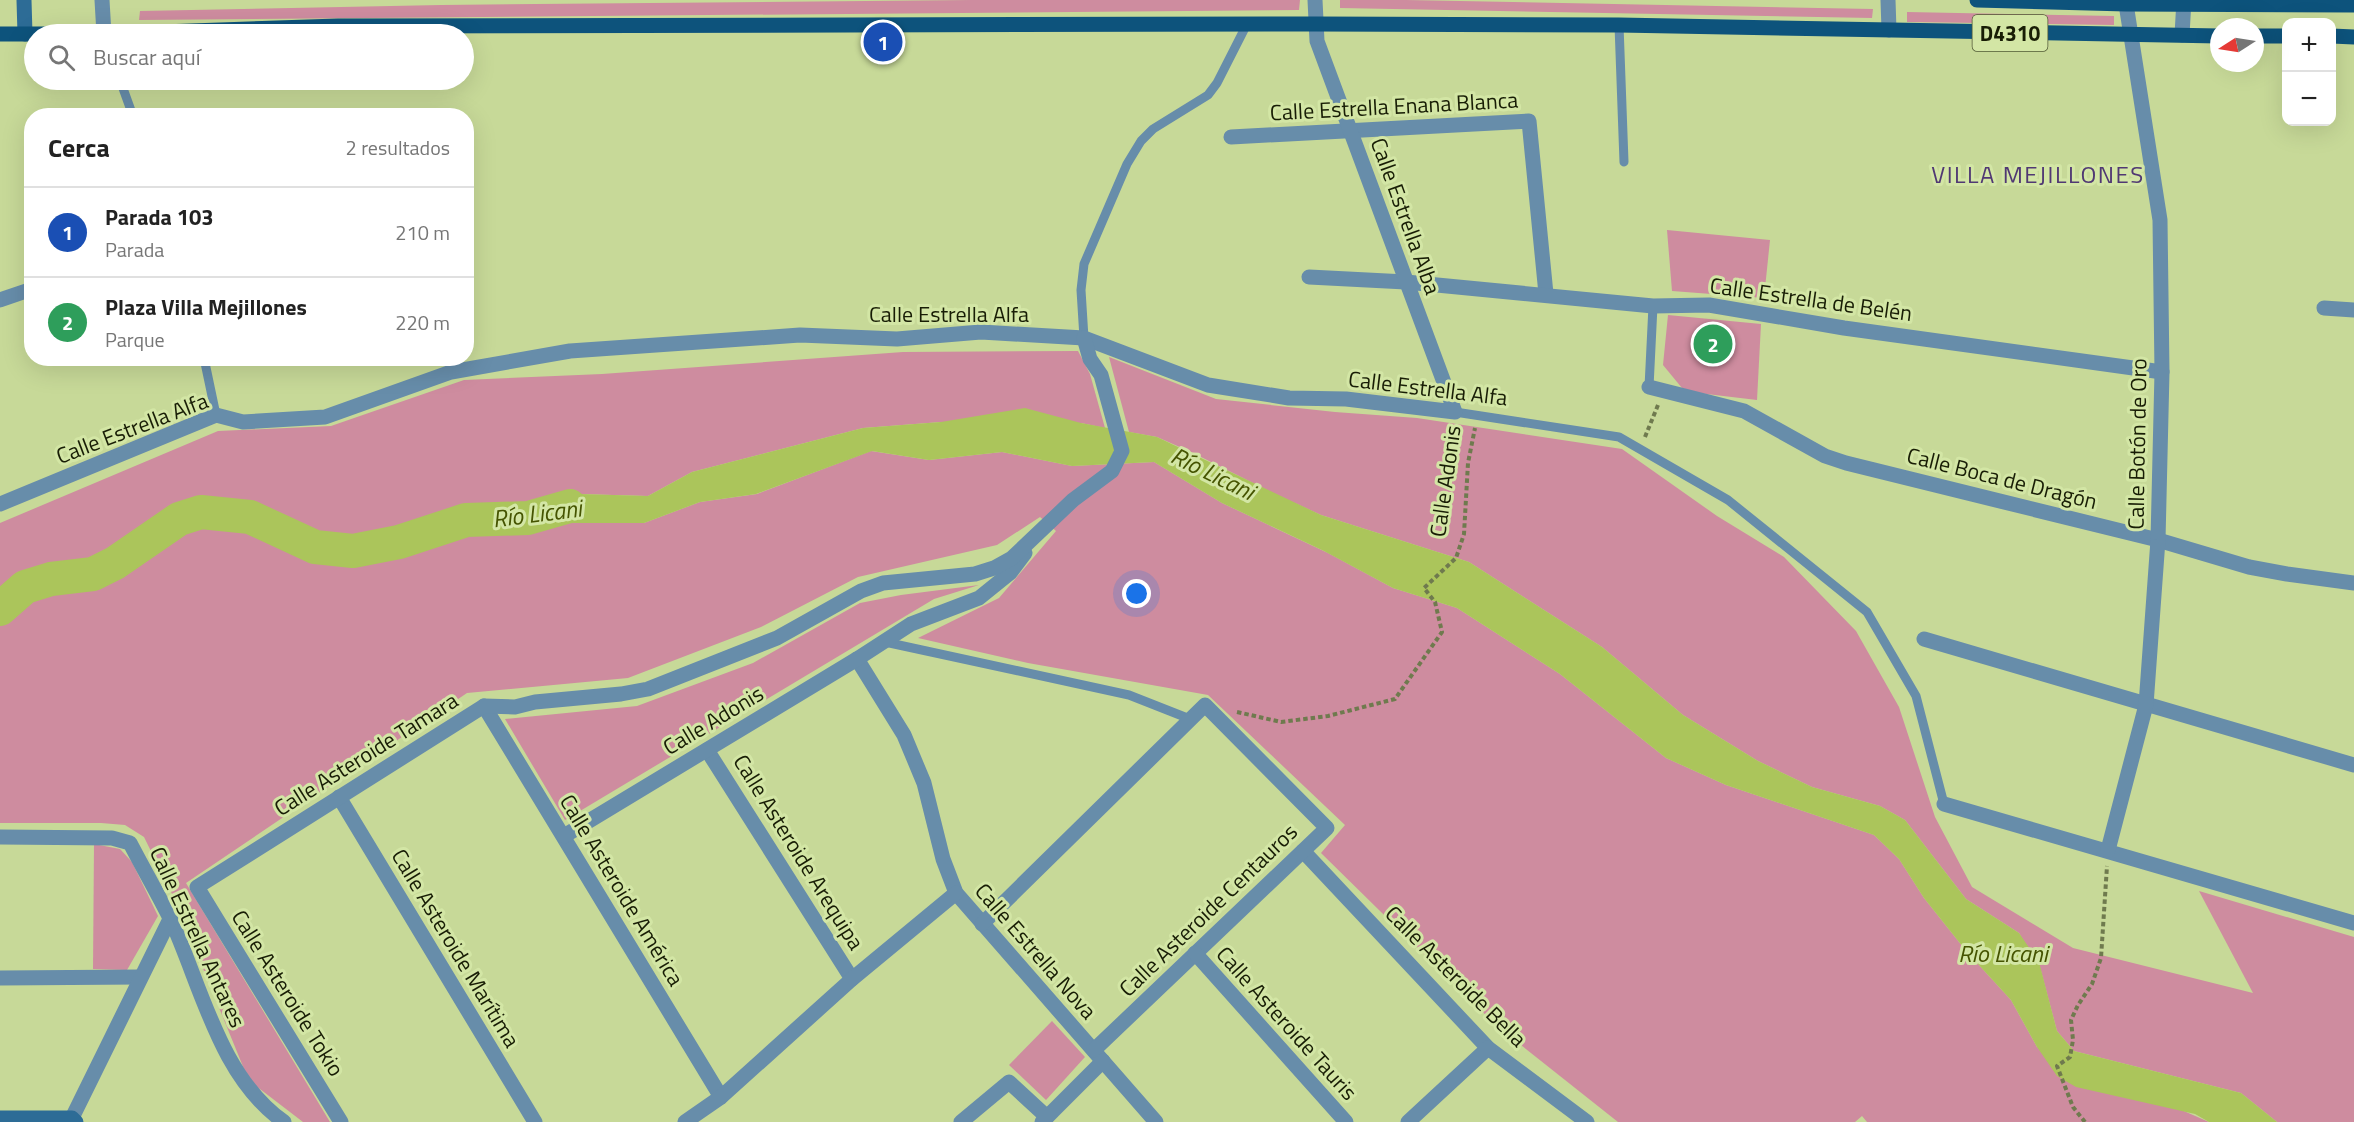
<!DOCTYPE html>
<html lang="es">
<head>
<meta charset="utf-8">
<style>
	body { margin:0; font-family:"Titillium Web",sans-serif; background:#f2f2f2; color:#222 }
	.controls { position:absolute; right:18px; top:18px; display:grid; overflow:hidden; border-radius:12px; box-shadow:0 6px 24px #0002 }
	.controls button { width:54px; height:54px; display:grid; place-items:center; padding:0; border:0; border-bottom:2px solid #e0e0e0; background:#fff; color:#222; font:30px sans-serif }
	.compass { position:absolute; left:2210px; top:18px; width:54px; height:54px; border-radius:50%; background:#fff; box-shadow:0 6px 24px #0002; rotate:258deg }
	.you { position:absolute; left:1137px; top:594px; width:21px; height:21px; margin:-15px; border:4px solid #fff; border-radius:50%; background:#1a73e8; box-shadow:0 0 0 9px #1a73e833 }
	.badge { display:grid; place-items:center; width:39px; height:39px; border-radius:50%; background:#6e37ae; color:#fff; font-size:20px; font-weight:700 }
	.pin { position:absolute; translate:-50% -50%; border:3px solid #fff; box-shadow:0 2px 6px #0006 }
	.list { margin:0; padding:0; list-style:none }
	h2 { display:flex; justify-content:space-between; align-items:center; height:78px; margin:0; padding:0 24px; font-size:26px }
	h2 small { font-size:20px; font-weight:400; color:#767676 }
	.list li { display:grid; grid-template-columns:39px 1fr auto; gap:18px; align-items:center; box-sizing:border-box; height:90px; padding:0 24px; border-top:2px solid #e0e0e0 }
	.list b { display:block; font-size:22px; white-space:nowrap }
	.list p { margin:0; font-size:20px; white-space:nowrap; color:#767676 }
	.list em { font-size:20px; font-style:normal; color:#767676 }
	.icon { flex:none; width:33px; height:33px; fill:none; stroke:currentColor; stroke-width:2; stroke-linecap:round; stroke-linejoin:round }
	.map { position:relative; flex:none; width:2354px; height:1122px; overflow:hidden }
	.search { position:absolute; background:#fff; box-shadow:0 6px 24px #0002; left:24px; top:24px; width:450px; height:66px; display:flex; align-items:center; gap:15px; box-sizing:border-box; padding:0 21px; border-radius:33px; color:#767676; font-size:22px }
	.panel { position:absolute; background:#fff; box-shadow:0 6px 24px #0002; left:24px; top:108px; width:450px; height:258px; border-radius:24px }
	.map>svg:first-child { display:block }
	.green { fill:#ce8c9f }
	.water { fill:#abc55b }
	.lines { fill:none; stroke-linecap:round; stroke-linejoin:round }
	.river { stroke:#abc55b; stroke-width:34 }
	.path { stroke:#6f7a4e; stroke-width:4; stroke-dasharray:4.5 3; stroke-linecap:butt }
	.lane { stroke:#678daa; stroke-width:9 }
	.street { stroke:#678daa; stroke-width:15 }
	.secondary { stroke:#2d6c96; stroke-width:15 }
	.primary { stroke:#0d537c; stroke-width:15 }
	.labels { text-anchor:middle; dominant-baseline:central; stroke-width:6; stroke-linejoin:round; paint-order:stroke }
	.shield { fill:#d3e6a5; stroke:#505935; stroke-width:1.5 }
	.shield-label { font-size:21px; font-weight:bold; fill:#181d05 }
	.street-label { font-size:22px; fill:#181d05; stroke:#d3e6a5 }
	.neighbourhood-label { font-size:24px; letter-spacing:1.5px; fill:#503873; stroke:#d3e6a5 }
	.water-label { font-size:24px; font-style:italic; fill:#455401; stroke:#d3e6a5 }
</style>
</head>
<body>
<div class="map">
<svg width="2354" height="1122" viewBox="0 0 2354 1122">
	<rect width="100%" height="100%" fill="#c7d998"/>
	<!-- green -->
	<g class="green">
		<path d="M 971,0 L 1300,0 L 1299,10 L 139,20 L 140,11 L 441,5 Z"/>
		<path d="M 1340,0 L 1406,0 L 1873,9 L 1872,18 L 1340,8 Z"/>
		<path d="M 1907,12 L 2114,16 L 2114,25 L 1907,22 Z"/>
		<path d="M 1667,230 L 1770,240 L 1764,298 L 1672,291 Z"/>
		<path d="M 1668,315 L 1761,324 L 1757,400 L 1698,393 L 1682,388 L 1663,365 Z"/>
		<path d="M 1078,351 L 1090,374 L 1105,428 L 1081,423 L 941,422 L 863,428 L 692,472 L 648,496 L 579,494 L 589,523 L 644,523 L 700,502 L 757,494 L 871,451 L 929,460 L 1002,452 L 1072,466 L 1154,462 L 1222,503 L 1328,553 L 1393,588 L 1457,608 L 1560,674 L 1666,758 L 1726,785 L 1874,835 L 1899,859 L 1924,898 L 1967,952 L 2011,1000 L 2037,1047 L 2209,1122 L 1867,1122 L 1862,1116 L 1855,1122 L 1618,1122 L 1497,1026 L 1321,853 L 1345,825 L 1208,695 L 1028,663 L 918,638 L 999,598 L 1056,531 L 1040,517 L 997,545 L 858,577 L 761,627 L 628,678 L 467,693 L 186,883 L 330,1122 L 303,1122 L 256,1086 L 244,1069 L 176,902 L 144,837 L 125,825 L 101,823 L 0,823 L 0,523 L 218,431 L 331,426 L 464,380 L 602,374 L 903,352 Z"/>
		<path d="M 1109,357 L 1216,399 L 1335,412 L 1417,418 L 1622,449 L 1717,516 L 1784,557 L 1856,631 L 1899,707 L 1935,817 L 1972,887 L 2073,948 L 2253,993 L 2199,891 L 2354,937 L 2354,1122 L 2277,1122 L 2241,1093 L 2074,1051 L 2057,1031 L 2041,971 L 2019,933 L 1966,899 L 1905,820 L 1880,806 L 1812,787 L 1758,761 L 1683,715 L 1602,647 L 1469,562 L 1321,515 L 1275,494 L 1191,452 L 1157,437 L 1129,432 Z"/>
		<path d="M 979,585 L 934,599 L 565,820 L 505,719 L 637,706 L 753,663 L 860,603 L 901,595 Z"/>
		<path d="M 94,844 L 120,849 L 132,862 L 158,916 L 127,970 L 93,969 Z"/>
		<path d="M 1052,1021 L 1085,1057 L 1046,1100 L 1009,1065 Z"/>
	</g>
	<!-- water -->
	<path class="water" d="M 1025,408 L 1081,423 L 1157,437 L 1321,515 L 1469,562 L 1602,647 L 1683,715 L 1758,761 L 1812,787 L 1880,806 L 1905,820 L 1966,899 L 2019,933 L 2039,962 L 2057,1031 L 2074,1051 L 2241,1093 L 2277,1122 L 2209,1122 L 2195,1114 L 2076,1087 L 2057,1076 L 2037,1047 L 2011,1000 L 1967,952 L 1924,898 L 1899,859 L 1874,835 L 1726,785 L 1666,758 L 1560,674 L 1457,608 L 1393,588 L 1324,551 L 1222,503 L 1154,462 L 1072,466 L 1002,452 L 929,460 L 872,451 L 756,494 L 700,502 L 644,523 L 531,523 L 517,510 L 579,494 L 648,496 L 692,472 L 863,428 L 941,422 Z"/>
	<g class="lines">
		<!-- river -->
		<path class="river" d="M 0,609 L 25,587 L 51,579 L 93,574 L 115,563 L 179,519 L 201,512 L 250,517 L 315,547 L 353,551 L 399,542 L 466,520 L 528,518 L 570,506"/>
		<!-- path -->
		<g class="path">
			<path d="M 1645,437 L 1658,405"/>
			<path d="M 1237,712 L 1281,722 L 1328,716 L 1395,699 L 1442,632 L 1435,602 L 1424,588 L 1456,558 L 1464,534 L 1468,463 L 1475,428"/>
			<path d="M 2085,1122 L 2073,1107 L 2057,1066 L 2070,1057 L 2073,1040 L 2071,1020 L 2078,1005 L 2092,984 L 2101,958 L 2107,866"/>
		</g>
		<!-- lane -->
		<g class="lane">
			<path d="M 1619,25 L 1624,162"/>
			<path d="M 120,80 L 133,116"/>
			<path d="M 1084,338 L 1081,290 L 1084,264 L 1127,164 L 1141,141 L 1153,129 L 1208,95 L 1217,83 L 1247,24"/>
			<path d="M 204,358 L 216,415"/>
			<path d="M 1649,387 L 1653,306"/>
			<path d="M 1455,412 L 1619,437 L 1728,500 L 1867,612 L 1916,696 L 1944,804"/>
			<path d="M 885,642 L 1129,695 L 1190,719"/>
		</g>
		<!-- street -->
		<g class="street">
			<path d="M 102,0 L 104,34"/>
			<path d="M 1888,0 L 1889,30"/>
			<path d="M 2182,35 L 2184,0"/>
			<path d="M 1231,137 L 1529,121 L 1546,294"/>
			<path d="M 1309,277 L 1406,282 L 1653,306 L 1709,305 L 1844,328 L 2162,372"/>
			<path d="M 0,300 L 32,289"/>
			<path d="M 2324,308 L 2354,310"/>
			<path d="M 1649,387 L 1744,411 L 1825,456 L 1846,463 L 2158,540 L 2249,567 L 2287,574 L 2354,583"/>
			<path d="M 0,504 L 216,415 L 243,422 L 325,417 L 451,372 L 570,351 L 800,335 L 897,339 L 981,332 L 1084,338 L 1208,385 L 1289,398 L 1346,399 L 1455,412 L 1317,41 L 1315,0"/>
			<path d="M 1924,639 L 2354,765"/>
			<path d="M 857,659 L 904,735 L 924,783 L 943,859 L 956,893 L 1156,1122"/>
			<path d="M 484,706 L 721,1097"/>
			<path d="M 707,750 L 852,979"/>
			<path d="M 339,797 L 535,1122"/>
			<path d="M 1944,804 L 2354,923"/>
			<path d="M 564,836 L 857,659 L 911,624 L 979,598 L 1010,573 L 1025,553"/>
			<path d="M 0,837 L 112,838 L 130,843 C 143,868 158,894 171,920 C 202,988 220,1077 284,1122"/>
			<path d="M 2108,850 L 2146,705 L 2158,540 L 2162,372 L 2160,220 L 2126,4"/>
			<path d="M 1303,851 L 1488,1048 L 1587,1122"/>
			<path d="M 982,924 L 1205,705 L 1327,828 L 1094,1050"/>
			<path d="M 1195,953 L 1346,1122"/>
			<path d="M 0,978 L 140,977"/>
			<path d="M 72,1118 L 170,919"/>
			<path d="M 341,1122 L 197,887 L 484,706 L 515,707 L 535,702 L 621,694 L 648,689 L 777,638 L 861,591 L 883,583 L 975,574 L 994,568 L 1012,558 L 1073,500 L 1112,471 L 1122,451 L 1101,375 L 1090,359 L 1084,338"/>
			<path d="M 685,1122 L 721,1097 L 852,979 L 956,893"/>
			<path d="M 961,1122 L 1009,1082 L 1047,1117"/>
			<path d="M 1042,1122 L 1103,1061"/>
			<path d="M 1408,1122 L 1488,1048"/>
		</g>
		<!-- secondary -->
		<g class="secondary">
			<path d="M 24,0 L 25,34"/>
			<path d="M 0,1118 L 72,1118 L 76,1122"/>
		</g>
		<!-- primary -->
		<g class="primary">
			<path d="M 1977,0 L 2126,4 L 2354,5"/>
			<path d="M 0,34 L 104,34 L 338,26 L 1316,24 L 1619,25 L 2219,36"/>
			<path d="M 2255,36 L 2286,36"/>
			<path d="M 2332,36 L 2354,37"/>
		</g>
	</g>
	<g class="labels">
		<!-- shield labels -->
		<rect class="shield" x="1972.5" y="15" width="75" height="36" rx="4.5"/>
		<g class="shield-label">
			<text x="2010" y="33">D4310</text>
		</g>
		<!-- street labels -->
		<g class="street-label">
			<text transform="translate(1394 106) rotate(-3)">Calle Estrella Enana Blanca</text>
			<text transform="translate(1406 216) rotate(70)">Calle Estrella Alba</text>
			<text transform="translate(1811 299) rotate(8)">Calle Estrella de Belén</text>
			<text x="949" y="314">Calle Estrella Alfa</text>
			<text transform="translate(1428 388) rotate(7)">Calle Estrella Alfa</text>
			<text transform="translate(132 428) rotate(-21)">Calle Estrella Alfa</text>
			<text transform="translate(2137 444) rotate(-89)">Calle Botón de Oro</text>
			<text transform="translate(2002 478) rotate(14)">Calle Boca de Dragón</text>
			<text transform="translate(1445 481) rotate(-82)">Calle Adonis</text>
			<text transform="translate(713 720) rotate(-31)">Calle Adonis</text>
			<text transform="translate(366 754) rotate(-32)">Calle Asteroide Tamara</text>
			<text transform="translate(799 852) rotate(58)">Calle Asteroide Arequipa</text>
			<text transform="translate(622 890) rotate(59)">Calle Asteroide América</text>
			<text transform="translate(1208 910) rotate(-44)">Calle Asteroide Centauros</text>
			<text transform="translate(198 937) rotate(65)">Calle Estrella Antares</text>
			<text transform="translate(456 948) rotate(59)">Calle Asteroide Marítima</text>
			<text transform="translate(1036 951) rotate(49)">Calle Estrella Nova</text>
			<text transform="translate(1456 976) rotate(45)">Calle Asteroide Bella</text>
			<text transform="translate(288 993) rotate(58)">Calle Asteroide Tokio</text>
			<text transform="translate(1287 1023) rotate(48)">Calle Asteroide Tauris</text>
		</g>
		<!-- neighbourhood labels -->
		<g class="neighbourhood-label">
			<text x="2038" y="174">VILLA MEJILLONES</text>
		</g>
		<!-- water labels -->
		<g class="water-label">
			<text transform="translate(1213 473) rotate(26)">Río Licani</text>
			<text transform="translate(537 513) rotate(-7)">Río Licani</text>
			<text x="2003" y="953">Río Licani</text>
		</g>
	</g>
</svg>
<div class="controls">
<button>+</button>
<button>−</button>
</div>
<svg class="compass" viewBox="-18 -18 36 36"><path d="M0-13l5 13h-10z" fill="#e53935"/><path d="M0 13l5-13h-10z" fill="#767676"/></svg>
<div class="you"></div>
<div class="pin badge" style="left:883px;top:42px;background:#1a4fb4">1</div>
<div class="pin badge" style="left:1713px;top:344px;background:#2e9e5b">2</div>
<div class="search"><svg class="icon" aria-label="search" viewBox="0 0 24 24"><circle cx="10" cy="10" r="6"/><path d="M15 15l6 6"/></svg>Buscar aquí</div>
<section class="panel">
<h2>Cerca<small>2 resultados</small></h2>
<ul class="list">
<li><span class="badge" style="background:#1a4fb4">1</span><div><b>Parada 103</b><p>Parada</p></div><em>210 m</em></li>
<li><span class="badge" style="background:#2e9e5b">2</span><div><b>Plaza Villa Mejillones</b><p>Parque</p></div><em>220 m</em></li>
</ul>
</section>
</div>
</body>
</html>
